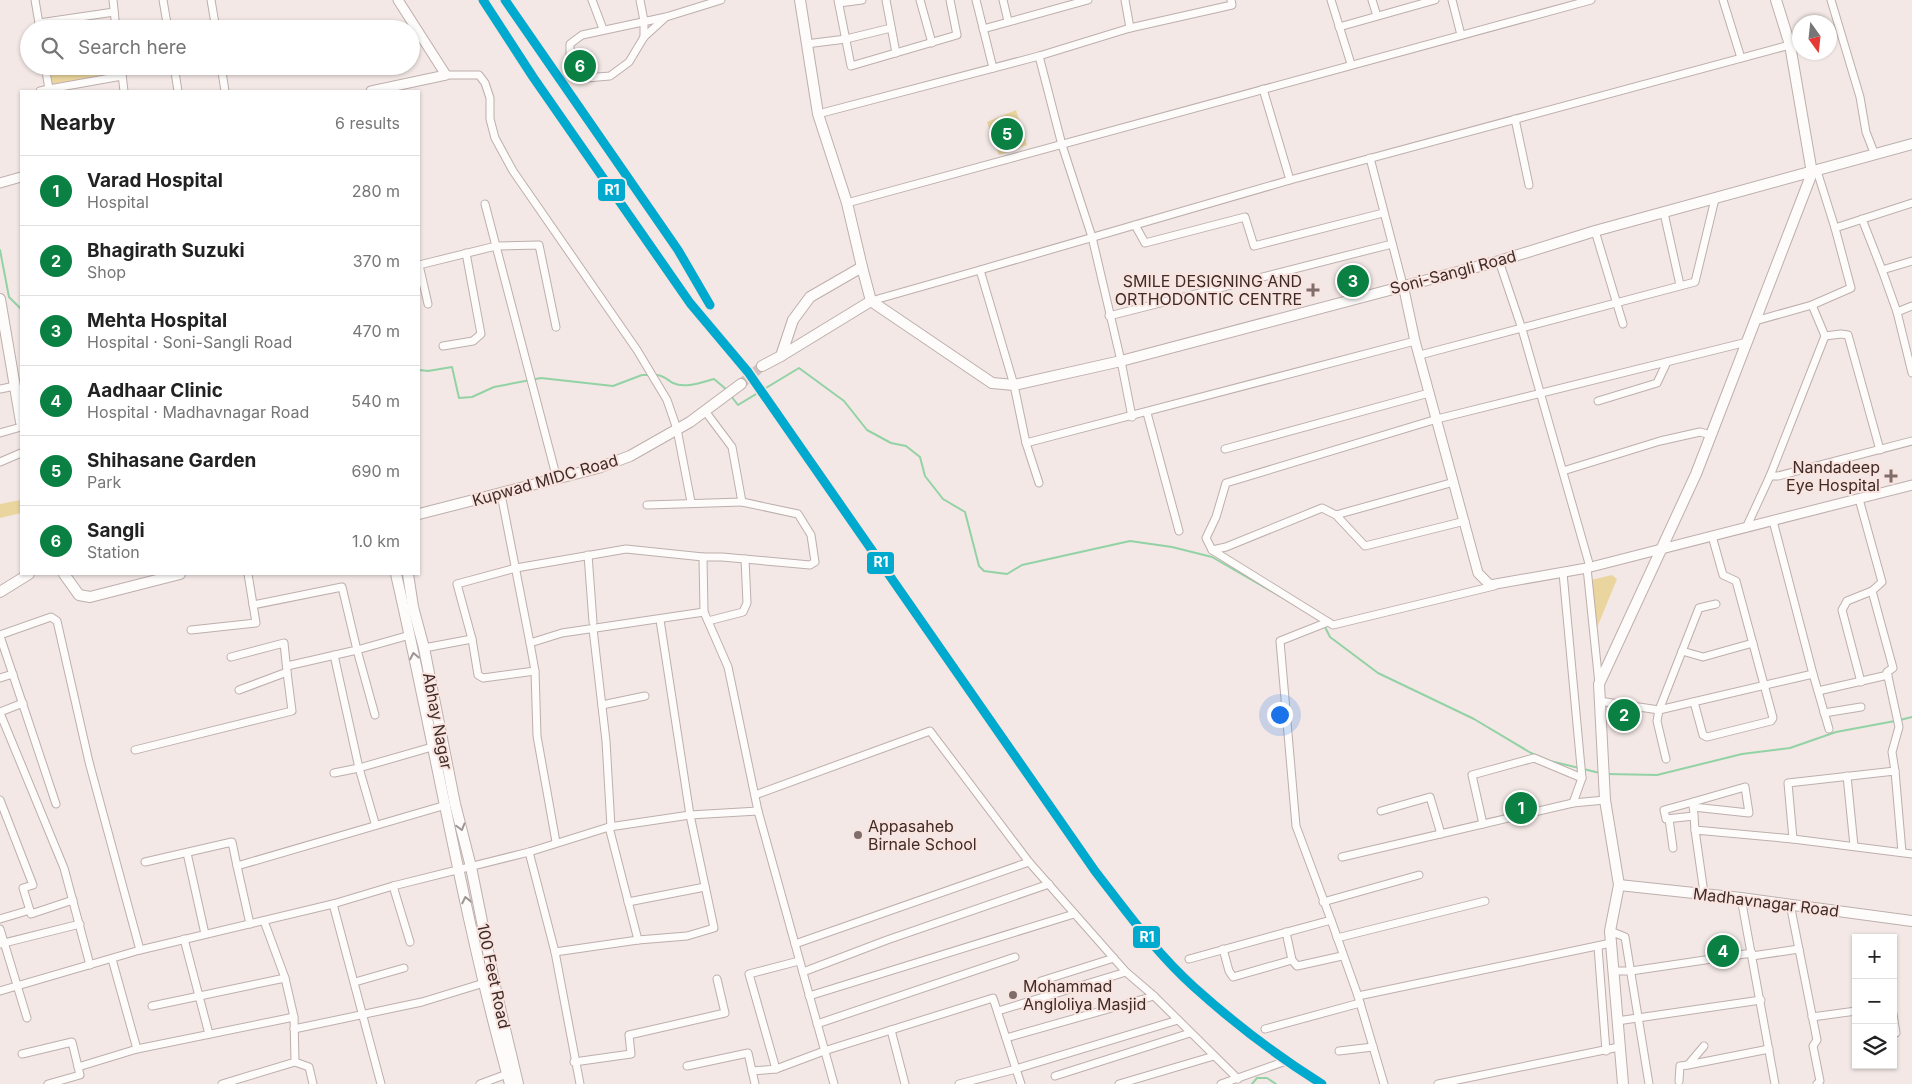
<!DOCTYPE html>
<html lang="en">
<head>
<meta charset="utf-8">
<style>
	body { margin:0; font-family:Inter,sans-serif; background:#f6f6f6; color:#222 }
	.controls { position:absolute; right:15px; bottom:15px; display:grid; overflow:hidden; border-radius:0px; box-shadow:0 1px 4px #0004 }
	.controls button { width:45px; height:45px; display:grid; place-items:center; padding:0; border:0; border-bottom:1px solid #e0e0e0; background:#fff; color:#222; font:25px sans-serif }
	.compass { position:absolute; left:1792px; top:15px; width:45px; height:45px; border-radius:50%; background:#fff; box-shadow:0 1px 4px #0004; rotate:165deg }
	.you { position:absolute; left:1279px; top:714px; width:18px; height:18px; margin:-12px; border:4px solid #fff; border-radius:50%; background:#1a73e8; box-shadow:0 0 0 8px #1a73e833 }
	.badge { display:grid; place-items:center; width:32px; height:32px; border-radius:50%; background:#0b8043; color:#fff; font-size:16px; font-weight:700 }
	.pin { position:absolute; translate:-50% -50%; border:2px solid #fff; box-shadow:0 1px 5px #0006 }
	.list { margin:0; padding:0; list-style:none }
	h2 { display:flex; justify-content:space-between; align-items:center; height:65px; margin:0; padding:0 20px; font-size:21px }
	h2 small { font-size:16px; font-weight:400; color:#767676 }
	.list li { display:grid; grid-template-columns:32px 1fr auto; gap:15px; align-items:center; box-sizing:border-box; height:70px; padding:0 20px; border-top:1px solid #e0e0e0 }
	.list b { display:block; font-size:19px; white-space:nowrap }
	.list p { margin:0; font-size:16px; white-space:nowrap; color:#767676 }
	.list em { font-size:16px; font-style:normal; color:#767676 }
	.icon { flex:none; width:28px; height:28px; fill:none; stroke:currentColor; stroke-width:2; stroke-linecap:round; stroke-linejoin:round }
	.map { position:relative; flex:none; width:1912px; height:1084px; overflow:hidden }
	.search { position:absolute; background:#fff; box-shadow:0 1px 4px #0004; left:20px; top:20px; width:400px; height:55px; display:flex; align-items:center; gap:12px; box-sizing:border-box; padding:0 18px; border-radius:28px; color:#767676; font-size:19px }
	.panel { position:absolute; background:#fff; box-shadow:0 1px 4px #0004; left:20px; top:90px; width:400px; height:485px; border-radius:0px }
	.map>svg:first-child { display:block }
	.green { fill:#ead59e }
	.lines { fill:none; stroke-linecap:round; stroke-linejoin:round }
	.stream { stroke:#93d2a5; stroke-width:2 }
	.primary-tunnel { stroke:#cfc2bf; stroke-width:10; stroke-dasharray:10 5; stroke-linecap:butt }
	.minor-casing { stroke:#bdafac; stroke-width:9 }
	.tertiary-casing { stroke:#bdafac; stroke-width:11 }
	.secondary-casing { stroke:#bdafac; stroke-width:12 }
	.primary-casing { stroke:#bdafac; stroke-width:12 }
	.minor { stroke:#fdfcfb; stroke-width:7 }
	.tertiary { stroke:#fdfcfb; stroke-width:9 }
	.secondary { stroke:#fdfcfb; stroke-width:10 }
	.primary { stroke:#fdfcfb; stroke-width:10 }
	.rail-1-casing { stroke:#f9e4df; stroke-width:12 }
	.rail-1 { stroke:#00a9ce; stroke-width:9 }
	.oneway { stroke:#9e9491 }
	.poi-dot { fill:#7e6d6a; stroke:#f9e4df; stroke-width:2 }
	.labels { text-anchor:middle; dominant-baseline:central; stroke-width:4; stroke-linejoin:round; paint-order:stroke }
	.street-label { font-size:16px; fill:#3f2b27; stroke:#f9e4df }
	.poi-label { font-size:16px; fill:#3f2b27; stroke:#f9e4df; text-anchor:end }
	.line-badge { stroke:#f9e4df; stroke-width:2 }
	.badge-label { font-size:14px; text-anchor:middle; font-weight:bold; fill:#fff }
</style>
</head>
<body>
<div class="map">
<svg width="1912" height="1084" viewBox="0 0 1912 1084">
	<rect width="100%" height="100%" fill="#f3e8e5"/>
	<!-- green -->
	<g class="green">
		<path d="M 49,66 L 116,66 L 117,73 L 52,84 Z"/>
		<path d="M 1016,110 L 1027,145 L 999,155 L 987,122 Z"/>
		<path d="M 20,500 L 21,513 L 0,518 L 0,504 Z"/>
		<path d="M 1612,575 L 1617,579 L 1594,635 L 1591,580 Z"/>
	</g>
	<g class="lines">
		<!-- stream -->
		<g class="stream">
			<path d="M 0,250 L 9,297 L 21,309"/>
			<path d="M 419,370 L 428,371 L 452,367 L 459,398 L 472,397 L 494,387 L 541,378 L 613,386 L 642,375 L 650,375"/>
			<path d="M 655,375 C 663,374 667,380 673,383 C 685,389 702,382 714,379 L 727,390"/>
			<path d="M 731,396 L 738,405 L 799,368 L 844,401 L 867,430 L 891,443 L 906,446 L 920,457 L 925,476 L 943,499 L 965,512 L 979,566 L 984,571 L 1007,574 L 1022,565 L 1130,541 L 1172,547 L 1212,557 L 1292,603"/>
			<path d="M 1324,625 L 1330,637 L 1378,673 L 1474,719 L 1531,753 L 1550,761 L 1600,773"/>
			<path d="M 1900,720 L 1912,717"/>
			<path d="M 1607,774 L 1657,775 L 1742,754 L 1790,748 L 1836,732 L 1895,721"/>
			<path d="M 1252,1084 L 1257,1078 L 1267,1078 L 1276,1084"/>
		</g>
		<!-- primary-tunnel -->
		<path class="primary-tunnel" d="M 741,384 L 762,366"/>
		<!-- minor casing -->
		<g class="minor-casing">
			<g id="minor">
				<path d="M 35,0 L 40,29"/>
				<path d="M 113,0 L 116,29"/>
				<path d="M 163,0 L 168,29"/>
				<path d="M 211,0 L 216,29"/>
				<path d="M 592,0 L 603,29"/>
				<path d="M 640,0 L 644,21 L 644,37"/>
				<path d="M 838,0 L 851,66 L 957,35 L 950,0"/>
				<path d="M 886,0 L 896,53"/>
				<path d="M 920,0 L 932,43"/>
				<path d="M 976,0 L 993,68"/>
				<path d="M 1003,0 L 1008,21"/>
				<path d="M 1125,0 L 1130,28"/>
				<path d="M 1331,0 L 1351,64"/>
				<path d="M 1372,0 L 1377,16"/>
				<path d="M 1452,0 L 1461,35"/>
				<path d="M 1723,0 L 1741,58"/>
				<path d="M 1831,0 L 1860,97 L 1866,132 L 1875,155"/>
				<path d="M 839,3 L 862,0"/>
				<path d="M 666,17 L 644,37 L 629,62 L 610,76 L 586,78 L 570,59 L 570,44 L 582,35 L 666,17 L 721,0"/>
				<path d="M 39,23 L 114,12"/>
				<path d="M 1339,27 L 1435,0"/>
				<path d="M 983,29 L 1088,0"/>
				<path d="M 806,44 L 846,39 L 891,28"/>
				<path d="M 1039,56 L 1062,145 L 1092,237 L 1121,361 L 1132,417"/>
				<path d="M 45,66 L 49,89 L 122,76"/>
				<path d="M 121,66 L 124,91"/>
				<path d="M 174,66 L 178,91"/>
				<path d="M 221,66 L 225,91"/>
				<path d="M 446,75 L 479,75 L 485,83 L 490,98 L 490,119 L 495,138 L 513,171 L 637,350 L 667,400 L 677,429 L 691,502"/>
				<path d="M 1263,89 L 1290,180"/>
				<path d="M 40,91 L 49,89"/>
				<path d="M 818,114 L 1039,56 L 1130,28 L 1232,5 L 1231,0"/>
				<path d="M 1515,119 L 1529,185"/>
				<path d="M 1370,158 L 1403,285"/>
				<path d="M 1817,171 L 1835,228"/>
				<path d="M 847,203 L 1591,0"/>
				<path d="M 485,204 L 557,479"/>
				<path d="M 1664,213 L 1680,285"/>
				<path d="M 1862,219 L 1882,270"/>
				<path d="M 1135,225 L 1145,243 L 1245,217 L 1254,246 L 1383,213"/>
				<path d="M 1595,231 L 1623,324"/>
				<path d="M 1499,261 L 1522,329 L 1590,567"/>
				<path d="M 1912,261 L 1882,270 L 1897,312 L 1912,306"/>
				<path d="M 419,265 L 496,246 L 539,245 L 556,327"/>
				<path d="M 419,265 L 428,304"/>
				<path d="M 980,270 L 1290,180 L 1790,45"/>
				<path d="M 871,301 L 980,270 L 1014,385 L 1026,443 L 1039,483"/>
				<path d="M 1812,305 L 1851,288 L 1835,228 L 1912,203"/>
				<path d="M 1897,312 L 1912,373"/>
				<path d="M 1109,316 L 1392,244"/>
				<path d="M 1825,336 L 1841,334 L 1848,335 L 1880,450"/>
				<path d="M 443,346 L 473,341 L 481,334 L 466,253"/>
				<path d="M 1420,355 L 1695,282 L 1715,199"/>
				<path d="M 0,389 L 15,386"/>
				<path d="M 1598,401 L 1657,383 L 1667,362"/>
				<path d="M 1147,413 L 1179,531"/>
				<path d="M 0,433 L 21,427"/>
				<path d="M 1026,443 L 1415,341"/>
				<path d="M 1225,449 L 1429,393"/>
				<path d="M 0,462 L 21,453"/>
				<path d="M 1563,471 L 1660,441 L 1700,432 L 1711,435"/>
				<path d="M 1770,476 L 1778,476 L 1912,441"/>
				<path d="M 501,494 L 530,643"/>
				<path d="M 1859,499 L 1882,582 L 1872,591 L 1893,668 L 1887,672 L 1899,727 L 1892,752 L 1895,771"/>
				<path d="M 647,505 L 742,502 L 732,447 L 705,411"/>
				<path d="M 1336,515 L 1365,546 L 1465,521"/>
				<path d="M 1746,528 L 1770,476 L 1825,336 L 1812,305 L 1755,321"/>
				<path d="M 1212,550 L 1226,547 L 1322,508 L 1336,515 L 1454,482"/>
				<path d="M 588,555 L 593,622"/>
				<path d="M 1587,568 L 1599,684"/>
				<path d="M 1563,573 L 1582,778 L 1573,803"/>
				<path d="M 1494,586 L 1333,625 L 1212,550 L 1206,538 L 1216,517 L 1226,483 L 1437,419 L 1747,342"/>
				<path d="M 253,605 L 342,587 L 357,650 L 287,666"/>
				<path d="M 708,621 L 743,612 L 747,603 L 745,559"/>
				<path d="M 1328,622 L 1280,641 L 1296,826 L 1331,920"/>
				<path d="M 593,629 L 606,741 L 611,827"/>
				<path d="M 191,630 L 256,623 L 248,574"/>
				<path d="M 0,635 L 51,617 L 57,621 L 89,762 L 140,950"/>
				<path d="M 0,636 L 56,804"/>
				<path d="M 424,648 L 472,639"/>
				<path d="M 1682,651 L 1703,657 L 1753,643"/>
				<path d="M 231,657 L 284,643 L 287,672 L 239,690"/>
				<path d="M 535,671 L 483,678 L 478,675 L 472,639 L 457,584 L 516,568 L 626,549 L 703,557 L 722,557 L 810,565 L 815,562 L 811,535 L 798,514 L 742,502"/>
				<path d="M 1813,674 L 1829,729"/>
				<path d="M 0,678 L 13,674"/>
				<path d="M 1861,682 L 1842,610 L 1847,601 L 1872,591"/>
				<path d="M 1818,691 L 1888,675"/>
				<path d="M 1599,701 L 1659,710 L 1813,674 L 1773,521"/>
				<path d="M 1694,702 L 1703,735 L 1707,737 L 1771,721 L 1773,718 L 1736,581 L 1723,575 L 1712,536"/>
				<path d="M 602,705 L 645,696"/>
				<path d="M 0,712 L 23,703"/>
				<path d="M 0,713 L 64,868 L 90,965"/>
				<path d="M 1824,713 L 1861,707"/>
				<path d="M 375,715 L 357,650 L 410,635"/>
				<path d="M 135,750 L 292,711 L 287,672"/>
				<path d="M 1666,759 L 1657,721 L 1659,710 L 1699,608 L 1716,604"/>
				<path d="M 334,773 L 359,768 L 334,655"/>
				<path d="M 1847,776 L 1854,846"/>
				<path d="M 755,795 L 930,731 L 1029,862 L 1126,972 L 1154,996 L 1238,1079"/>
				<path d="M 0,800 L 33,885 L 23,888 L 31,914 L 73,900"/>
				<path d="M 1693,802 L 1664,810 L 1666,819 L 1694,816"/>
				<path d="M 1693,807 L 1749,813 L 1745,787 L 1693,802 L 1695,830"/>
				<path d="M 758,811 L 834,1084"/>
				<path d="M 1381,811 L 1430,797 L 1441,834"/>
				<path d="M 1669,819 L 1673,848"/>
				<path d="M 375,823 L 359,768 L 432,747"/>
				<path d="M 1483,824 L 1472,775 L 1534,758 L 1582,778"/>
				<path d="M 1793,839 L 1788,783 L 1895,771 L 1902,852"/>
				<path d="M 556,842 L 537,736 L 535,671 L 530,643 L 562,633 L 704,612"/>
				<path d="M 529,852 L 555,952 L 638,940 L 609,827"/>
				<path d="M 187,853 L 205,934"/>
				<path d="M 1342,857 L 1573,803 L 1605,800"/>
				<path d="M 145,862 L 232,842 L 237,866 L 446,805"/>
				<path d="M 237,866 L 250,924"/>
				<path d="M 393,886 L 410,942"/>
				<path d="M 1704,893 L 1695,830 L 1793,839 L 1912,854"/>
				<path d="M 1741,898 L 1775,1084"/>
				<path d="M 628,902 L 705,887"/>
				<path d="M 1323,902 L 1419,875"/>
				<path d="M 333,904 L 381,1084"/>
				<path d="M 1790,904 L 1817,1040 L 1813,1046 L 1820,1081 L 1817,1084"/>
				<path d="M 0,919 L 30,910"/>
				<path d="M 0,929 L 27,1018"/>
				<path d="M 1610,931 L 1625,937 L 1649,1084"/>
				<path d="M 1286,932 L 1292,960 L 1297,966 L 1342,956"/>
				<path d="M 1337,938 L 1485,901"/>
				<path d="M 184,939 L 209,1034"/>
				<path d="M 638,940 L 687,936 L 714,928 L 690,815 L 660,620"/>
				<path d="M 0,944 L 80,924"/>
				<path d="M 795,944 L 1029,862"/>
				<path d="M 1598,947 L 1606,1051"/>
				<path d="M 1223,949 L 1229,971 L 1233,977 L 1292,960"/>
				<path d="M 555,952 L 580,1084"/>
				<path d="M 1752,956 L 1799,949"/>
				<path d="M 112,959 L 137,1049"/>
				<path d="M 1189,959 L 1331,920 L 1358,996 L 1384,1084"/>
				<path d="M 1613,971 L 1631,971 L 1752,953"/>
				<path d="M 803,972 L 887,940 L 1049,884"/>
				<path d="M 1041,981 L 1114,958"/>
				<path d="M 355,982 L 404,968"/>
				<path d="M 0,991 L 140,950 L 333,904 L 393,886 L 529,852 L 609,827 L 690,815 L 758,811 L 728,667 L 704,612 L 703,557"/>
				<path d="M 809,996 L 1074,914"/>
				<path d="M 1358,996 L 1611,943"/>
				<path d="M 152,1006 L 285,978"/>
				<path d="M 998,1011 L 1126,972"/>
				<path d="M 1893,1014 L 1896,1033"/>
				<path d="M 1812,1017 L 1856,1011"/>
				<path d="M 1617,1021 L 1761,1000"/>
				<path d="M 817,1024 L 1015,957"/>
				<path d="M 294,1029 L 422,1002 L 484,983"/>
				<path d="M 1265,1029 L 1360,1003"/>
				<path d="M 891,1030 L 905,1084"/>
				<path d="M 1006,1038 L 1154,996"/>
				<path d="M 1704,1046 L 1688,1065 L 1769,1049"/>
				<path d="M 1339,1051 L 1373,1047"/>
				<path d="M 22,1054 L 72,1042 L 80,1075 L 48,1084"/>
				<path d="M 295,1062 L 309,1067 L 313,1084"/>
				<path d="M 574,1062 L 631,1054 L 629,1035 L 725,1013 L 717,979"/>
				<path d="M 687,1066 L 748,1053 L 755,1084"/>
				<path d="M 78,1067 L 137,1049 L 294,1017 L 285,978 L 264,921"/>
				<path d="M 776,1069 L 824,1051 L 993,998 L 1016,1069 L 959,1084"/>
				<path d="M 752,1071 L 776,1069 L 749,974 L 799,961"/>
				<path d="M 1055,1076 L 1190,1033"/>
				<path d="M 1679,1081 L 1680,1066 L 1688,1065"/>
				<path d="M 222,1084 L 295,1062 L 294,1017"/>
				<path d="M 480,1084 L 507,1074"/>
				<path d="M 1021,1084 L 1016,1069 L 1178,1020"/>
				<path d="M 1119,1084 L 1214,1056"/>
				<path d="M 1221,1084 L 1286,1061"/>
				<path d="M 1438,1084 L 1619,1047"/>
			</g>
		</g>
		<!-- tertiary casing -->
		<g class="tertiary-casing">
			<g id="tertiary">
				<path d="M 371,91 L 446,75 L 398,0"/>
				<path d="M 0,183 L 21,177"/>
				<path d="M 1403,285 L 1415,341 L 1478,573 L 1490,585 L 1587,568 L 1912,485"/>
			</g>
		</g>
		<!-- secondary casing -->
		<g class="secondary-casing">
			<g id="secondary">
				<path d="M 800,0 L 818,114 L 847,203 L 862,267"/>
				<path d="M 1776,0 L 1790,45 L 1812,173"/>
				<path d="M 0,299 L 21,422"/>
				<path d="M 396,574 C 435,744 463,916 510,1084"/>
				<path d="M 408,574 L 413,607 L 424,648 L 455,804 L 471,867 L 496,991 L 518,1084"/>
			</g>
		</g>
		<!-- primary casing -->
		<g class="primary-casing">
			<g id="primary">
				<path d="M 781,356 L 871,301"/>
				<path d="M 762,366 L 781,356 L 793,320 L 810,297 L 862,267 L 871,301 L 992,383 L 1014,385 L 1121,361 L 1499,261 L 1595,231 L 1912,144"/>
				<path d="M 419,514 L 598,468 L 630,456 L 690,422 L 741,384"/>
				<path d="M 64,574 L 79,595 L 90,597 L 180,574"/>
				<path d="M 0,592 L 29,574"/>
				<path d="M 1619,885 L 1741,898 L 1912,921"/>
				<path d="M 1623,1084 L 1610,931 L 1619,885 L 1605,800 L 1599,684 L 1696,474 L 1812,173"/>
			</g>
		</g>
		<!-- minor -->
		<use href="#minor" class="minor"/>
		<!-- tertiary -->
		<use href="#tertiary" class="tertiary"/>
		<!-- secondary -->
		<use href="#secondary" class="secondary"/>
		<!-- primary -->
		<use href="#primary" class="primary"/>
		<!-- rail-1 casing -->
		<g class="rail-1-casing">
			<g id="rail-1">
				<path d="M 483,0 L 533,77 L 690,303 L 748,372 L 1095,871 C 1126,911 1156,953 1194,987 C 1234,1023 1277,1056 1322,1084"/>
				<path d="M 505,0 L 678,250 L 710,305"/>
			</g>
		</g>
		<!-- rail-1 -->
		<use href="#rail-1" class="rail-1"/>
	</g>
	<!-- one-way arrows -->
	<defs><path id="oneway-chevron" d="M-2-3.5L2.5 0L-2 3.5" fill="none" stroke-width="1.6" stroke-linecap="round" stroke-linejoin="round" transform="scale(1.25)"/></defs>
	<g class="oneway">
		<use href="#oneway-chevron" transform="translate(414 656) rotate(-101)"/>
		<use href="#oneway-chevron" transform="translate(461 827) rotate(75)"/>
		<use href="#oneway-chevron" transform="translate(466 900) rotate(-102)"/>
	</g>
	<!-- markers -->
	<g class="poi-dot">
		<path d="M1310.5 282.5h5v5h5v5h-5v5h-5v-5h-5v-5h5z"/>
		<path d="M1888.5 468.5h5v5h5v5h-5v5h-5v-5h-5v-5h5z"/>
		<circle cx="858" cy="835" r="5"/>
		<circle cx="1013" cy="995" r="5"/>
	</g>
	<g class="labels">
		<!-- street labels -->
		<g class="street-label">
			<text transform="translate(1453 272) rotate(-15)">Soni-Sangli Road</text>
			<text transform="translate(545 480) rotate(-16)">Kupwad MIDC Road</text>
			<text transform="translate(438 721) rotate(79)">Abhay Nagar</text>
			<text transform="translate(1766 902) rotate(7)">Madhavnagar Road</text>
			<text transform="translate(494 976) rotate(78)">100 Feet Road</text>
		</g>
		<!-- poi labels -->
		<g class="poi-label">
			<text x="1302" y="281">SMILE DESIGNING AND<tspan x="1302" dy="18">ORTHODONTIC CENTRE</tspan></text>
			<text x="1880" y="467">Nandadeep<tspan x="1880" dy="18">Eye Hospital</tspan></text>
			<text x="868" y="826" text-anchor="start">Appasaheb<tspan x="868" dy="18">Birnale School</tspan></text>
			<text x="1023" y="986" text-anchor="start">Mohammad<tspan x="1023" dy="18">Angloliya Masjid</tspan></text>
		</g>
	</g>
	<g class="line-badge">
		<rect x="597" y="178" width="29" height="24" rx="5" fill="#00a9ce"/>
		<rect x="866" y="551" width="29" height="24" rx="5" fill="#00a9ce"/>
		<rect x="1132" y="925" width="29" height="24" rx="5" fill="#00a9ce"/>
	</g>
	<g class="badge-label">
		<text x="612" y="195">R1</text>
		<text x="881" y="567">R1</text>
		<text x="1147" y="942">R1</text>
	</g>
</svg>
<div class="controls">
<button>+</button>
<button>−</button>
<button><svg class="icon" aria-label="layers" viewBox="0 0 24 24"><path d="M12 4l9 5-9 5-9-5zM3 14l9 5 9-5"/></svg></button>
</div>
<svg class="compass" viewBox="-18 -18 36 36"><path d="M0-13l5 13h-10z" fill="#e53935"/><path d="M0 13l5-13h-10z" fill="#767676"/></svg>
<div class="you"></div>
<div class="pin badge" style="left:1521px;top:808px">1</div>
<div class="pin badge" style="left:1624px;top:715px">2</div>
<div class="pin badge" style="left:1353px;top:281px">3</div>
<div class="pin badge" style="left:1723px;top:951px">4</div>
<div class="pin badge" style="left:1007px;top:134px">5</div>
<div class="pin badge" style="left:580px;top:66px">6</div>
<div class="search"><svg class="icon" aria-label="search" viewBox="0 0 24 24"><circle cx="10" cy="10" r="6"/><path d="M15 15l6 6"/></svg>Search here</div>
<section class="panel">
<h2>Nearby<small>6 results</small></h2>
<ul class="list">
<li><span class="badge">1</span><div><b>Varad Hospital</b><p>Hospital</p></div><em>280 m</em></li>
<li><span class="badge">2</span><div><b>Bhagirath Suzuki</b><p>Shop</p></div><em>370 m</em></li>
<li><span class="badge">3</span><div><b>Mehta Hospital</b><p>Hospital · Soni-Sangli Road</p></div><em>470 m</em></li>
<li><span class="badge">4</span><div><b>Aadhaar Clinic</b><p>Hospital · Madhavnagar Road</p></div><em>540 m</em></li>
<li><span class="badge">5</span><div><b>Shihasane Garden</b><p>Park</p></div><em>690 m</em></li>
<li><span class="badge">6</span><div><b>Sangli</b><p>Station</p></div><em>1.0 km</em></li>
</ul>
</section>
</div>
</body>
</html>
